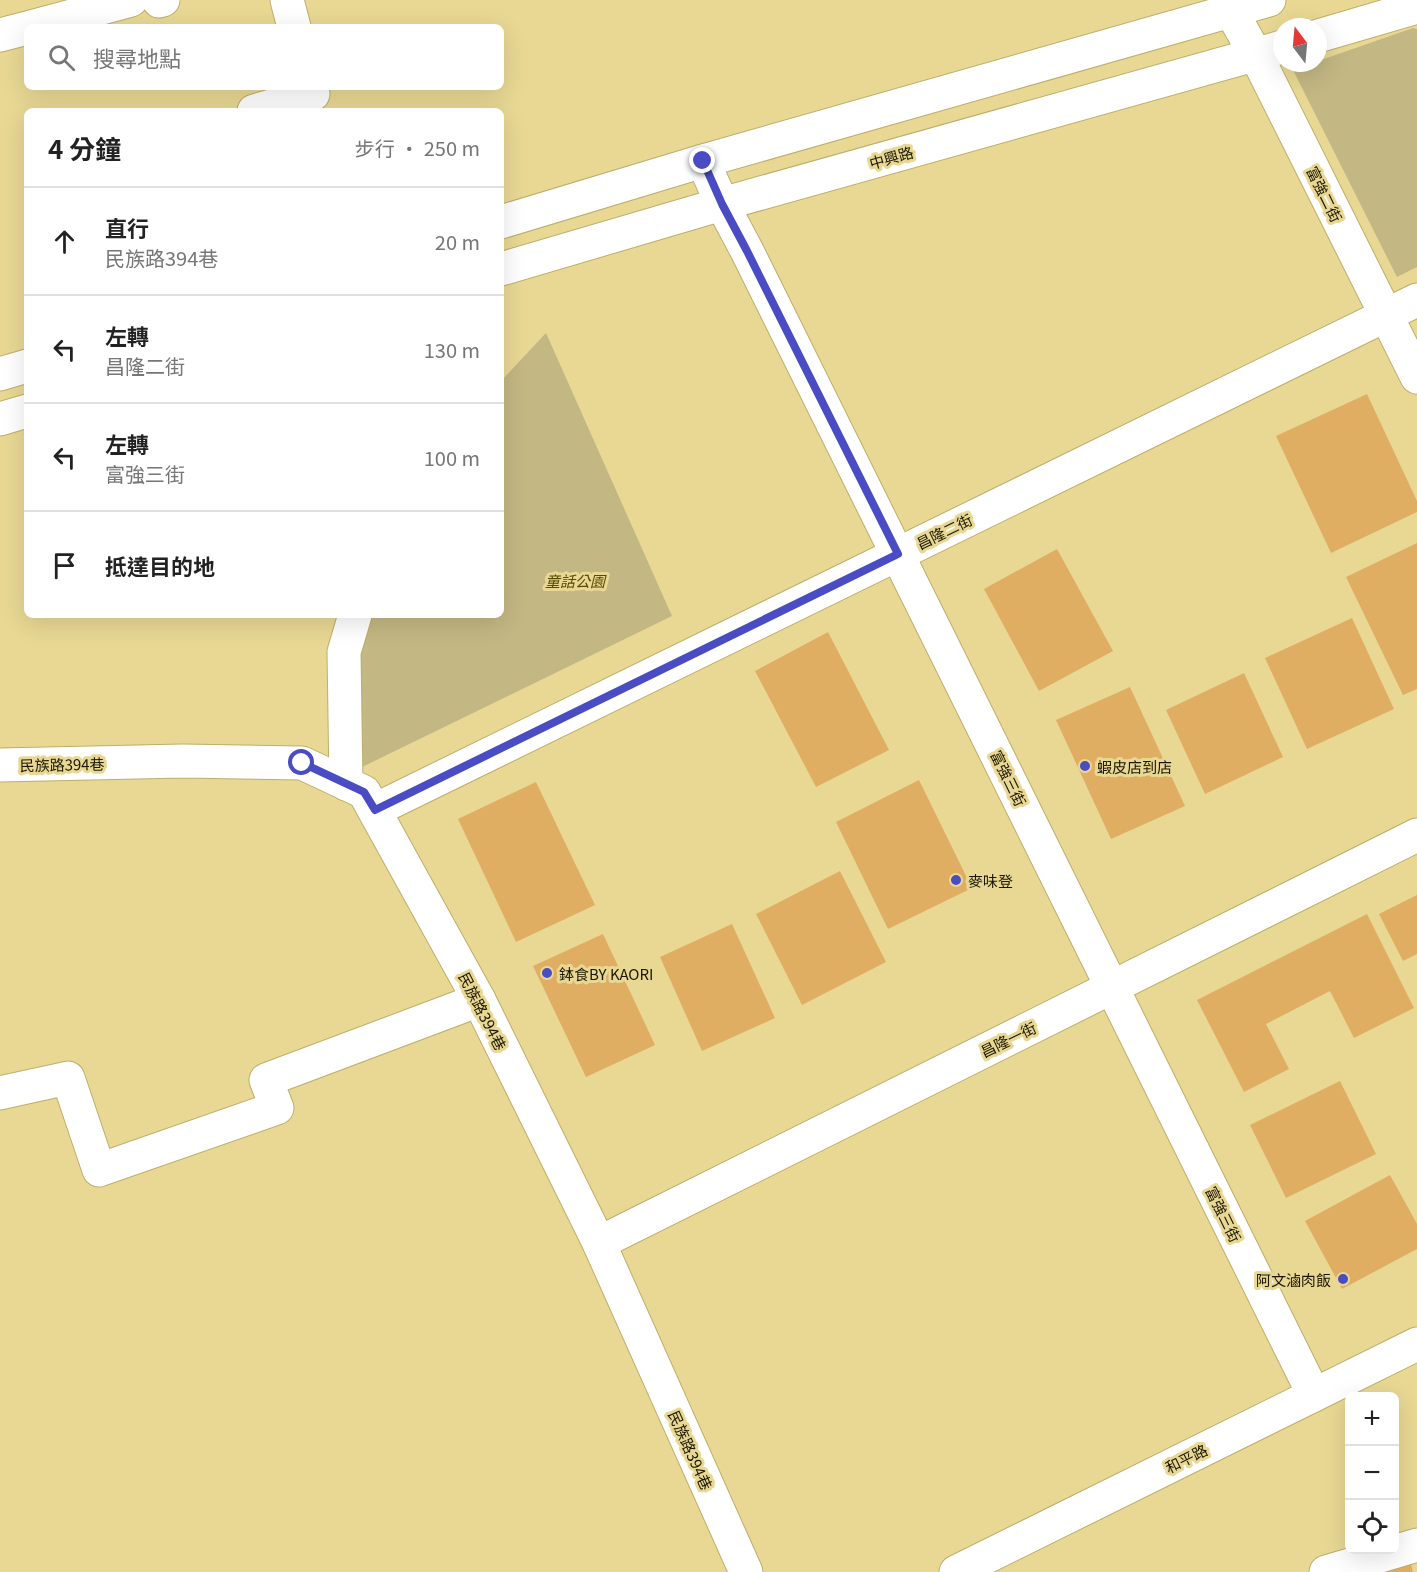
<!DOCTYPE html>
<html lang="zh-TW">
<head>
<meta charset="utf-8">
<style>
	body { margin:0; font-family:Georgia,"Noto Sans TC",serif; background:#f6f6f6; color:#222 }
	.controls { position:absolute; right:18px; bottom:18px; display:grid; overflow:hidden; border-radius:9px; box-shadow:0 6px 24px #0002 }
	.controls button { width:54px; height:54px; display:grid; place-items:center; padding:0; border:0; border-bottom:2px solid #e0e0e0; background:#fff; color:#222; font:30px sans-serif }
	.compass { position:absolute; left:1273px; top:18px; width:54px; height:54px; border-radius:50%; background:#fff; box-shadow:0 6px 24px #0002; rotate:344deg }
	.stop { position:absolute; width:18px; height:18px; margin:-14px; border:4px solid #494cc2; border-radius:50%; background:#fff }
	.stop.end { background:#494cc2; border-color:#fff; box-shadow:0 2px 6px #0008 }
	.list { margin:0; padding:0; list-style:none }
	h2 { display:flex; justify-content:space-between; align-items:center; height:78px; margin:0; padding:0 24px; font-size:26px }
	h2 small { font-size:20px; font-weight:400; color:#767676 }
	.list li { display:grid; grid-template-columns:39px 1fr auto; gap:18px; align-items:center; box-sizing:border-box; height:108px; padding:0 24px; border-top:2px solid #e0e0e0 }
	.list b { display:block; font-size:22px; white-space:nowrap }
	.list p { margin:0; font-size:20px; white-space:nowrap; color:#767676 }
	.list em { font-size:20px; font-style:normal; color:#767676 }
	.icon { flex:none; width:33px; height:33px; fill:none; stroke:currentColor; stroke-width:2; stroke-linecap:round; stroke-linejoin:round }
	.map { position:relative; flex:none; width:1417px; height:1572px; overflow:hidden }
	.search { position:absolute; background:#fff; box-shadow:0 6px 24px #0002; left:24px; top:24px; width:480px; height:66px; display:flex; align-items:center; gap:15px; box-sizing:border-box; padding:0 21px; border-radius:9px; color:#767676; font-size:22px }
	.panel { position:absolute; background:#fff; box-shadow:0 6px 24px #0002; left:24px; top:108px; width:480px; height:510px; border-radius:9px }
	.map>svg:first-child { display:block }
	.green { fill:#c3b784 }
	.building { fill:#e0ae62 }
	.lines { fill:none; stroke-linecap:round; stroke-linejoin:round }
	.minor-casing { stroke:#beae6b; stroke-width:35 }
	.minor { stroke:#fff; stroke-width:33 }
	.route { stroke:#494cc2; stroke-width:8 }
	.poi-dot { fill:#494cc2; stroke:#e8d894; stroke-width:2 }
	.labels { text-anchor:middle; dominant-baseline:central; stroke-width:6; stroke-linejoin:round; paint-order:stroke }
	.street-label { font-size:15px; fill:#1c1600; stroke:#e8d894 }
	.park-label { font-size:15px; font-style:italic; fill:#584a00; stroke:#e8d894 }
	.poi-label { font-size:15px; fill:#1c1600; stroke:#e8d894; text-anchor:start }
</style>
</head>
<body>
<div class="map">
<svg width="1417" height="1572" viewBox="0 0 1417 1572">
	<rect width="100%" height="100%" fill="#e8d894"/>
	<!-- green -->
	<g class="green">
		<path d="M 1413,28 L 1417,29 L 1417,267 L 1397,277 L 1293,70 L 1318,63 L 1318,61 Z"/>
		<path d="M 546,333 L 672,616 L 362,767 L 357,651 L 370,615 L 501,615 L 501,381 Z"/>
	</g>
	<!-- building -->
	<g class="building">
		<path d="M 1367,394 L 1417,501 L 1417,512 L 1331,553 L 1276,436 Z"/>
		<path d="M 1417,543 L 1417,689 L 1403,695 L 1346,577 Z"/>
		<path d="M 1057,549 L 1113,651 L 1039,691 L 984,589 Z"/>
		<path d="M 1352,618 L 1394,709 L 1307,749 L 1265,658 Z"/>
		<path d="M 828,632 L 889,750 L 816,787 L 755,671 Z"/>
		<path d="M 1244,673 L 1283,757 L 1205,794 L 1166,710 Z"/>
		<path d="M 1130,687 L 1185,806 L 1111,839 L 1056,720 Z"/>
		<path d="M 919,780 L 972,888 L 888,929 L 836,822 Z"/>
		<path d="M 536,782 L 595,905 L 516,942 L 458,819 Z"/>
		<path d="M 840,871 L 886,962 L 802,1005 L 756,914 Z"/>
		<path d="M 1417,895 L 1417,954 L 1403,961 L 1379,914 Z"/>
		<path d="M 1367,914 L 1414,1008 L 1354,1038 L 1330,991 L 1266,1024 L 1289,1069 L 1244,1092 L 1197,1000 Z"/>
		<path d="M 732,924 L 775,1018 L 702,1051 L 660,957 Z"/>
		<path d="M 603,934 L 655,1045 L 586,1077 L 533,966 Z"/>
		<path d="M 1340,1081 L 1376,1154 L 1286,1198 L 1250,1125 Z"/>
		<path d="M 1390,1175 L 1417,1224 L 1417,1249 L 1342,1289 L 1305,1221 Z"/>
		<path d="M 1411,1564 L 1413,1572 L 1386,1572 L 1386,1571 Z"/>
	</g>
	<g class="lines">
		<!-- minor casing -->
		<g class="minor-casing">
			<g id="minor">
				<path d="M 287,0 L 294,27"/>
				<path d="M 159,1 L 163,0"/>
				<path d="M 1231,11 L 1256,55 L 1417,377"/>
				<path d="M 31,27 L 131,0"/>
				<path d="M 0,35 L 27,28"/>
				<path d="M 1318,36 L 1417,7"/>
				<path d="M 254,111 L 313,94 L 311,87"/>
				<path d="M 703,161 L 722,204 L 747,251 L 1314,1395"/>
				<path d="M 501,222 L 703,161 L 1269,0"/>
				<path d="M 501,269 L 722,204 L 1282,47"/>
				<path d="M 0,374 L 27,366"/>
				<path d="M 0,419 L 27,411"/>
				<path d="M 0,765 L 183,761 L 302,763 L 364,792 L 479,1000 L 599,1243 L 746,1572"/>
				<path d="M 346,784 L 344,652 L 355,615"/>
				<path d="M 375,810 L 1417,300"/>
				<path d="M 0,1093 L 68,1078 L 99,1170 L 277,1108 L 266,1080 L 479,1000"/>
				<path d="M 599,1243 L 1417,835"/>
				<path d="M 956,1572 L 1417,1344"/>
				<path d="M 1326,1572 L 1417,1545"/>
			</g>
		</g>
		<!-- minor -->
		<use href="#minor" class="minor"/>
	</g>
	<g class="lines">
		<!-- route -->
		<path class="route" d="M 302,763 L 364,792 L 375,810 L 898,554 L 747,251 L 722,204 L 703,161"/>
	</g>
	<!-- markers -->
	<g class="poi-dot">
		<circle cx="1085" cy="766" r="6"/>
		<circle cx="956" cy="880" r="6"/>
		<circle cx="547" cy="973" r="6"/>
		<circle cx="1343" cy="1279" r="6"/>
	</g>
	<g class="labels">
		<!-- street labels -->
		<g class="street-label">
			<text transform="translate(891 157) rotate(-16)">中興路</text>
			<text transform="translate(1325 194) rotate(64)">富強二街</text>
			<text transform="translate(944 531) rotate(-26)">昌隆二街</text>
			<text transform="translate(62 764) rotate(-1)">民族路394巷</text>
			<text transform="translate(1009 778) rotate(64)">富強三街</text>
			<text transform="translate(483 1011) rotate(63)">民族路394巷</text>
			<text transform="translate(1008 1039) rotate(-26)">昌隆一街</text>
			<text transform="translate(1224 1214) rotate(64)">富強三街</text>
			<text transform="translate(691 1450) rotate(66)">民族路394巷</text>
			<text transform="translate(1186 1458) rotate(-26)">和平路</text>
		</g>
		<!-- park labels -->
		<g class="park-label">
			<text x="575" y="580">童話公園</text>
		</g>
		<!-- poi labels -->
		<g class="poi-label">
			<text x="1097" y="766">蝦皮店到店</text>
			<text x="968" y="880">麥味登</text>
			<text x="559" y="973">鉢食BY KAORI</text>
			<text x="1331" y="1279" text-anchor="end">阿文滷肉飯</text>
		</g>
	</g>
</svg>
<div class="controls">
<button>+</button>
<button>−</button>
<button><svg class="icon" aria-label="locate" viewBox="0 0 24 24"><circle cx="12" cy="12" r="6"/><path d="M12 2v4M12 18v4M2 12h4M18 12h4"/></svg></button>
</div>
<svg class="compass" viewBox="-18 -18 36 36"><path d="M0-13l5 13h-10z" fill="#e53935"/><path d="M0 13l5-13h-10z" fill="#767676"/></svg>
<div class="stop" style="left:302px;top:763px"></div>
<div class="stop end" style="left:703px;top:161px"></div>
<div class="search"><svg class="icon" aria-label="search" viewBox="0 0 24 24"><circle cx="10" cy="10" r="6"/><path d="M15 15l6 6"/></svg>搜尋地點</div>
<section class="panel">
<h2>4 分鐘<small>步行 · 250 m</small></h2>
<ul class="list">
<li><svg class="icon" aria-label="ahead" viewBox="0 0 24 24"><path d="M12 20V5M6 11l6-6 6 6"/></svg><div><b>直行</b><p>民族路394巷</p></div><em>20 m</em></li>
<li><svg class="icon" aria-label="left" viewBox="0 0 24 24"><path d="M17 20v-9H6M10 6l-5 5 5 5"/></svg><div><b>左轉</b><p>昌隆二街</p></div><em>130 m</em></li>
<li><svg class="icon" aria-label="left" viewBox="0 0 24 24"><path d="M17 20v-9H6M10 6l-5 5 5 5"/></svg><div><b>左轉</b><p>富強三街</p></div><em>100 m</em></li>
<li><svg class="icon" aria-label="arrive" viewBox="0 0 24 24"><path d="M6 21V4h12l-3 4 3 4H6"/></svg><div><b>抵達目的地</b></div></li>
</ul>
</section>
</div>
</body>
</html>
